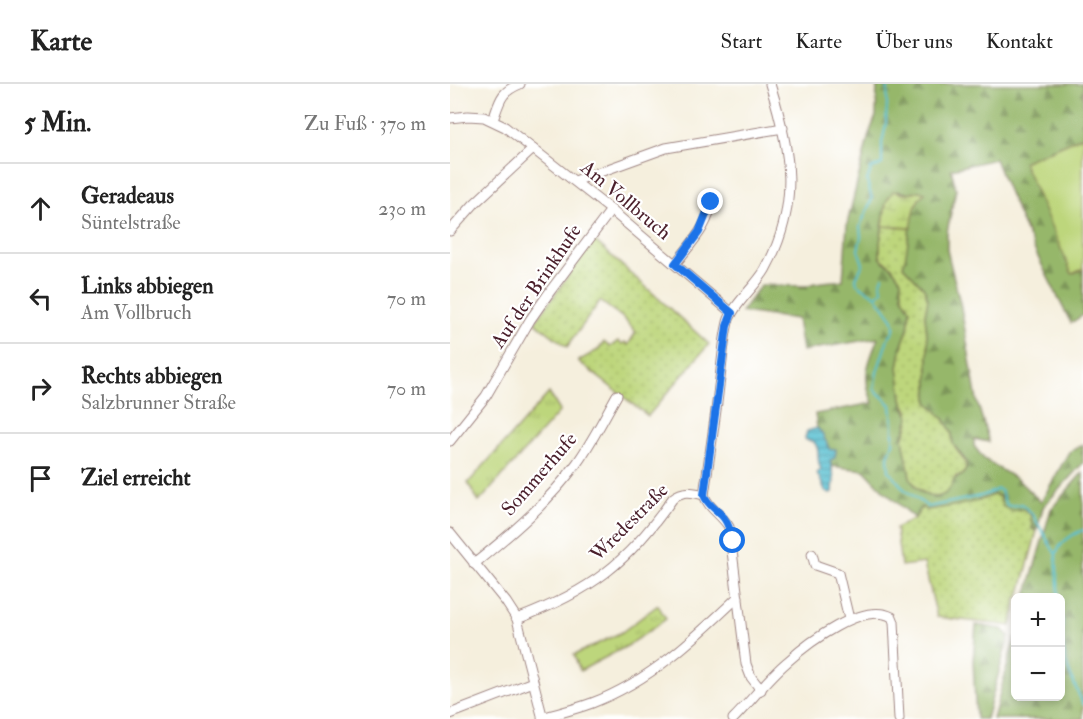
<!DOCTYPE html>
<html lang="de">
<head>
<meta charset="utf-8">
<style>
	body { margin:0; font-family:"IM FELL Double Pica",serif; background:#f2f2f2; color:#222 }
	.controls { position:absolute; right:18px; bottom:18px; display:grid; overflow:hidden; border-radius:9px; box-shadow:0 3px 9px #0003 }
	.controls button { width:54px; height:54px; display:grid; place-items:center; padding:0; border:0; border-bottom:2px solid #e0e0e0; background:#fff; color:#222; font:30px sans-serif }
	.stop { position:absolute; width:18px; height:18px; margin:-14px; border:4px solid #1a73e8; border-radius:50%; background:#fff }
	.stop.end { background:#1a73e8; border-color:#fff; box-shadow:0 2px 6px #0008 }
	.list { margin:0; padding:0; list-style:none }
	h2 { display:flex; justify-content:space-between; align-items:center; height:78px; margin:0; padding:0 24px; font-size:26px }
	h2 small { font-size:20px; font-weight:400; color:#767676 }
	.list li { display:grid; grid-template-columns:39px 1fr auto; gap:18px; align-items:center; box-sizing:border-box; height:90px; padding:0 24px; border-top:2px solid #e0e0e0 }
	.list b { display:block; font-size:22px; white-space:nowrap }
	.list p { margin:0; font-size:20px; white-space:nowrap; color:#767676 }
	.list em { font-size:20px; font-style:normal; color:#767676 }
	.icon { flex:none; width:33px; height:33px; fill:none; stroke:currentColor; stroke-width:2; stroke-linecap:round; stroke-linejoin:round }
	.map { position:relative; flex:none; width:633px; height:635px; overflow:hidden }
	header { display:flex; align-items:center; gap:36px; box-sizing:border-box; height:84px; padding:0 30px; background:#fff; border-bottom:2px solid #e0e0e0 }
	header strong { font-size:28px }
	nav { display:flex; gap:33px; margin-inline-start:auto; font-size:21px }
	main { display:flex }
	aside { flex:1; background:#fff }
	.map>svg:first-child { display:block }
	.grass { fill:url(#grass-dots); stroke:#847a53; stroke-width:1.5 }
	.forest { fill:url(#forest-firs); stroke:#706b4b; stroke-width:1.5; fill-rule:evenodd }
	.wetland { fill:url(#wetland-marsh); stroke:#847a53; stroke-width:1.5 }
	.park { fill:url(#park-tufts); stroke:#847a53; stroke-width:1.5 }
	.pitch { fill:#bdd67b; stroke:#847a53; stroke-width:1.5 }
	.water { fill:url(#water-rules); stroke:#50707e; stroke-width:1.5 }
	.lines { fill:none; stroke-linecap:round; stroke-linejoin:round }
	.stream { stroke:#56c0d1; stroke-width:2 }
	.minor-casing { stroke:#a08784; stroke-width:11 }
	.minor { stroke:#fff; stroke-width:9 }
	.route { stroke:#1a73e8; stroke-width:8 }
	.labels { text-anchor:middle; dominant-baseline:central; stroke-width:4.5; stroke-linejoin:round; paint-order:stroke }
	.street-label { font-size:20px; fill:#4a1f2b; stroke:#fff }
</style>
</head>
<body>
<header>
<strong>Karte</strong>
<nav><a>Start</a><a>Karte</a><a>Über uns</a><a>Kontakt</a></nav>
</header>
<main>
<aside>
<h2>5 Min.<small>Zu Fuß · 370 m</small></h2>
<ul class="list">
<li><svg class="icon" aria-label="ahead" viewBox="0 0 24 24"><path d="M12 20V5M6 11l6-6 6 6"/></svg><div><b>Geradeaus</b><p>Süntelstraße</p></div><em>230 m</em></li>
<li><svg class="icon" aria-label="left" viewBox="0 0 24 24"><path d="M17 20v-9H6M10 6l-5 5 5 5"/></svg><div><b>Links abbiegen</b><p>Am Vollbruch</p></div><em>70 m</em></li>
<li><svg class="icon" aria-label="right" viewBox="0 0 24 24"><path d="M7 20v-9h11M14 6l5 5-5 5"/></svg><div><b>Rechts abbiegen</b><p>Salzbrunner Straße</p></div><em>70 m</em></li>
<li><svg class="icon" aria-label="arrive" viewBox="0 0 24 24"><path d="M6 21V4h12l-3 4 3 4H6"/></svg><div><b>Ziel erreicht</b></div></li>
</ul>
</aside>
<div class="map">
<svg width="633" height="635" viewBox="0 0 633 635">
	<defs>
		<pattern id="grass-dots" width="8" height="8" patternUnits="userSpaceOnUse" patternTransform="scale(1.5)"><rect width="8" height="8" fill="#bdd67b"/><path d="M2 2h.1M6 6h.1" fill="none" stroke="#a4b76a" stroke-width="1.8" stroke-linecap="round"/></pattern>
		<pattern id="forest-firs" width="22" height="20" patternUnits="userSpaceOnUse" patternTransform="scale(1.5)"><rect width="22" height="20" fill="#96b76b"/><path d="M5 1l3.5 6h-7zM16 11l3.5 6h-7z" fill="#7c9458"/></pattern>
		<pattern id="wetland-marsh" width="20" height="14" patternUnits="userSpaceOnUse" patternTransform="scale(1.5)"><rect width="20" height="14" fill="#bdd67b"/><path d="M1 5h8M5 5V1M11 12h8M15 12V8" fill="none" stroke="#a4b76a"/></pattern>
		<pattern id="park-tufts" width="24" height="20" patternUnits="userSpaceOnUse" patternTransform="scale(1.5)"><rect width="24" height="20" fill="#bdd67b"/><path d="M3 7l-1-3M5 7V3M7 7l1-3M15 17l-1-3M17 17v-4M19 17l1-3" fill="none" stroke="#a4b76a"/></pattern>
		<pattern id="water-rules" width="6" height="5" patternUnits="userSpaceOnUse" patternTransform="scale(1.5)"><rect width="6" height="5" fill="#56c0d1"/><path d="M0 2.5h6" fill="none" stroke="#499baa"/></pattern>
	</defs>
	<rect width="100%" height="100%" fill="#fff"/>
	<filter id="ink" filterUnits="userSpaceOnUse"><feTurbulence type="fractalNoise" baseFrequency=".0167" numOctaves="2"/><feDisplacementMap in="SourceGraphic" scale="12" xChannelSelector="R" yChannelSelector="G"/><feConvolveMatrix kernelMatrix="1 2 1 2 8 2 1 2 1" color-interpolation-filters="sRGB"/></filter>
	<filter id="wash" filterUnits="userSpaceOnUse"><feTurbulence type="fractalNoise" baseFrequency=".008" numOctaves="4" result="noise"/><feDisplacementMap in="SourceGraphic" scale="24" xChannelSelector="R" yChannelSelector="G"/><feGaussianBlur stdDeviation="1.35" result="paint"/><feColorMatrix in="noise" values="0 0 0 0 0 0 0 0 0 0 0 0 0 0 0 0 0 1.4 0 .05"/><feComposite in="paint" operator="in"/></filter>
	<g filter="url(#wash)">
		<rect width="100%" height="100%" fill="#f5efdd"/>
		<!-- grass -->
		<g class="grass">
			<path d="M 433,142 L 461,144 L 457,172 L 453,182 L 474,204 L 478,215 L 475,231 L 478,259 L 478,318 C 487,327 497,336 501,348 C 503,353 502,358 504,362 C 510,373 521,378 513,391 L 506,392 C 505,397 503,402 500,406 C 487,421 467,408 460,393 L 453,355 L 458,341 L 458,327 L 452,315 L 448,283 L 452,261 L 458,245 L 460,225 L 452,212 L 451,196 L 441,182 L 430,173 L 430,158 Z"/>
			<path d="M 144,156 L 259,260 L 198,332 L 128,277 L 148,266 L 154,258 L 160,263 L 168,257 L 172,260 L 175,258 L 178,261 L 186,248 L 173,234 L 150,217 L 117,263 L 85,238 Z"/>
			<path d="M 544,410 L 567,425 L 574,425 L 581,432 L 582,445 L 587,447 L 569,513 L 566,514 L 565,527 L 561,542 L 487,533 L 474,479 L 451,482 L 446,444 L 465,434 L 472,423 L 476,426 C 498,422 524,421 544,410 Z"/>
		</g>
		<!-- forest -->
		<g class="forest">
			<path d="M 427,0 L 633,0 L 633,52 L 573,78 L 622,189 L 633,185 L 633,231 L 621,239 C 593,185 567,131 545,75 L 501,85 L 506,105 L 497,148 L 497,166 L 511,223 L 527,317 L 539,358 L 524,355 L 524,362 L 534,375 L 568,396 L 591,418 L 619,368 L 633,360 L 633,379 L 593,423 L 587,447 L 582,445 L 581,431 L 574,425 L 561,427 L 552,422 L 550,413 L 544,410 C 524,421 498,422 476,426 L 472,423 L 465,434 L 434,407 L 414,386 L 380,382 L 380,376 L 384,374 L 386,368 L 380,366 L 377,364 L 372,349 L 367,344 L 365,330 L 423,319 C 411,292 418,280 428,254 L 352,267 L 347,235 L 291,228 L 311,201 L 356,202 C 367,197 382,198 393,196 L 397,140 L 419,50 L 426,32 ZM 448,107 L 461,110 L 469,107 L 474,109 C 458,120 460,164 453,182 L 474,204 L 478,215 L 475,231 L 478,259 L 478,318 L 495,336 L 502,349 L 503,360 L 516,377 L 516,385 L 513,391 L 504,395 C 496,422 470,416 460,393 L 453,355 L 459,333 L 452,315 L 448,283 L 452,261 L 458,245 L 460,225 L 452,212 L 451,196 L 441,182 L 434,178 L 430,173 L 430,158 L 436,118 Z"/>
			<path d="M 633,388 L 633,635 L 543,635 L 565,553 L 566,612 L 610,612 L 610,514 L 576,513 L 601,425 Z"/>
			<path d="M 526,541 L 552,545 L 559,552 L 536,635 L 526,635 L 523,577 Z"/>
		</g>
		<!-- wetland -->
		<path class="wetland" d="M 443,107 L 454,110 L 469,107 L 475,109 C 464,116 464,132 461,144 L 433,142 L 436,118 Z"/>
		<!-- park -->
		<g class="park">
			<path d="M 99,309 L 110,327 L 29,418 L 18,399 Z"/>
			<path d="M 208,521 L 216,535 L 179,561 L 130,587 L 124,571 L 172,548 Z"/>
		</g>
		<!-- pitch -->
		<path class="pitch" d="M 633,52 L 633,185 L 622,190 L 573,78 Z"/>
		<!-- water -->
		<path class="water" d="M 367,344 L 372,349 L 380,366 L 386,365 L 385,374 L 380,376 L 384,393 L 383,408 L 381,409 L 376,408 L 367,389 L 371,385 C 365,375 372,366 363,357 L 356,356 L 355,354 L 357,347 Z"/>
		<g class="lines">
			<!-- stream -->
			<g class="stream">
				<path d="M 436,39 L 438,0"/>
				<path d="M 436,41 L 432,58 L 432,80 L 421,85 L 417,97 L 422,115 L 410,142 L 411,153 L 408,166 L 413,180 L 406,194 L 407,200 L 426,212 L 443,236 L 444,241 L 444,246 L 438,254 L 427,288 L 424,305 L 441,321 L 443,342 L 443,359 L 438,373 L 439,387 L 454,405 L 478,423 L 535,411 L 548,405 L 551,407 C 556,423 555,424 572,420 L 583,431 L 606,471 L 609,514"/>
				<path d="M 427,211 L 432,207 L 431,198 L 433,193"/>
				<path d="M 606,471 C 609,459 621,451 633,446"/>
				<path d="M 610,520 C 614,535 611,548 613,562 C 615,583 625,601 633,620"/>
			</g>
		</g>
	</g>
	<g filter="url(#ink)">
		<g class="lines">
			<!-- minor casing -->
			<g class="minor-casing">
				<g id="minor">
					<path d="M 0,34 L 18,32 L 34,33 L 55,43 L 161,126 L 282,229"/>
					<path d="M 43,36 C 50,17 50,8 70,0"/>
					<path d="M 125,97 L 216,64 L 333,44"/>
					<path d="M 0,147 L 24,120 L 83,65"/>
					<path d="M 225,180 C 238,163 265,136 260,113"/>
					<path d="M 0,357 L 36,312 L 80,236 L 101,206 L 161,126"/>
					<path d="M 0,449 L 56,518 L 67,535 L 93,635"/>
					<path d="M 362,470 L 365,481 L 388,489 L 399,535"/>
					<path d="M 24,480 C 61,450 99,418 127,379 C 142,358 154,334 167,311"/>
					<path d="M 67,535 C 141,507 178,479 223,414 C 233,406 242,408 254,411"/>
					<path d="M 311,606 L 301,593 L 296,580 L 279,443 C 272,431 258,424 254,411 C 259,375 265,338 269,302 C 272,281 273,259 278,238 C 283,221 305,203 315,186 C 351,121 341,67 320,0"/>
					<path d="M 0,630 L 83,598"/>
					<path d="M 92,634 C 109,629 126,625 142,619 C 200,597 244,555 288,513"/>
					<path d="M 283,635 C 301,617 317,595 337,578 C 358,559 413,517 442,533 L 444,538 L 449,635"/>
				</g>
			</g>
			<!-- minor -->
			<use href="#minor" class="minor"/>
		</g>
	</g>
	<g class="lines" filter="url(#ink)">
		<!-- route -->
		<path class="route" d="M 261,118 L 249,148 L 225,180 L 282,229 L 277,242 L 254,411 C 258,422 267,425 274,434 C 279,441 281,449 283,457"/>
	</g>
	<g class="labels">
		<!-- street labels -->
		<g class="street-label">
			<text transform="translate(176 116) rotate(40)">Am Vollbruch</text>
			<text transform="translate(86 202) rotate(-56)">Auf der Brinkhufe</text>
			<text transform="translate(89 390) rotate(-49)">Sommerhufe</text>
			<text transform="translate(179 438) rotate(-45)">Wredestraße</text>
		</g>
	</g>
</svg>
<div class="controls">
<button>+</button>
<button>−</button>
</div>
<div class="stop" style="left:283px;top:457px"></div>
<div class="stop end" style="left:261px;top:118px"></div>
</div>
</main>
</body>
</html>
